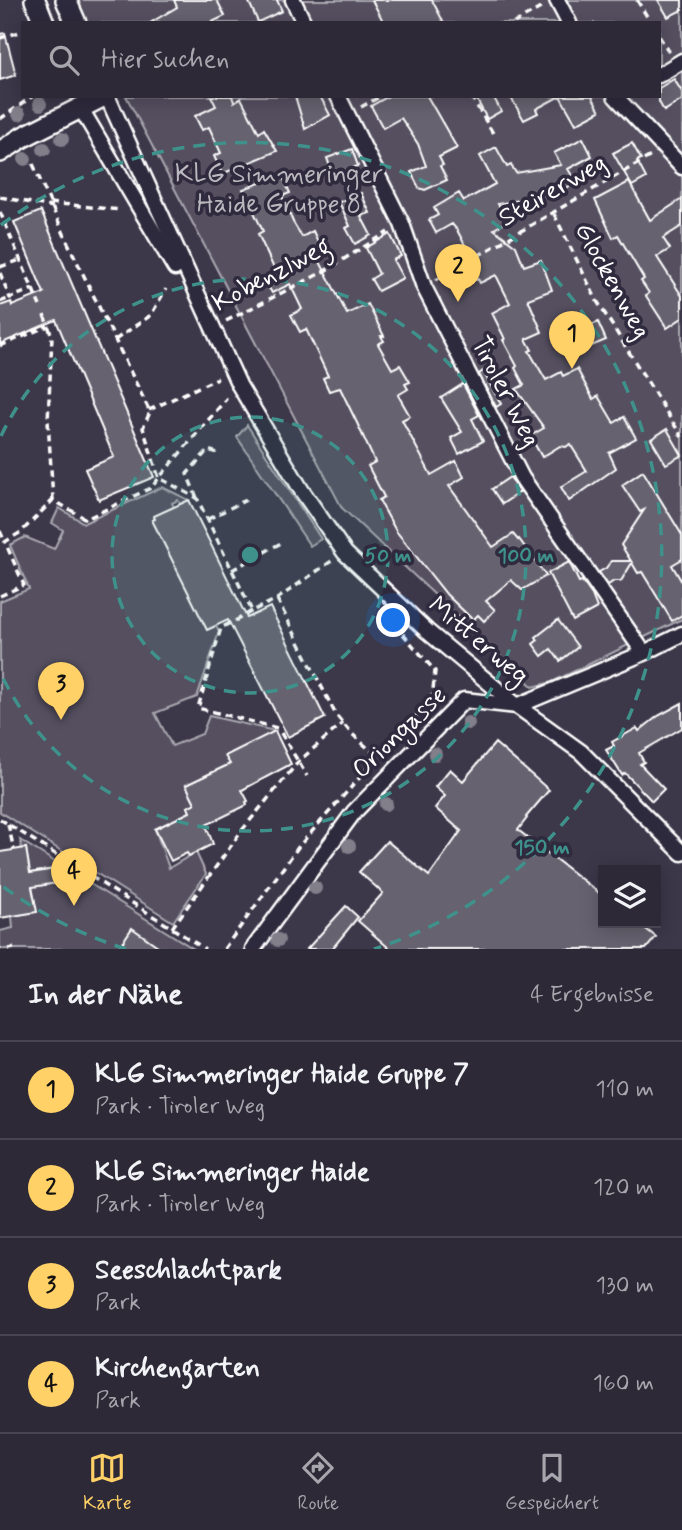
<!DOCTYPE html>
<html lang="de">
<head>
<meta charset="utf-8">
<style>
	body { margin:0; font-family:Mynerve,sans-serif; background:#393542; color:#f1f3f6 }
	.controls { position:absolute; right:21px; bottom:21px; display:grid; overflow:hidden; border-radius:0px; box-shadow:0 4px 18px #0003 }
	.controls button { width:63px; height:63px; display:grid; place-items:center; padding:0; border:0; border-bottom:2px solid #484552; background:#2d2937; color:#f1f3f6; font:35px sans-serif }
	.you { position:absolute; left:394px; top:621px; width:24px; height:24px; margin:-18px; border:5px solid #fff; border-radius:50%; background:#1a73e8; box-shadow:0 0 0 10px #1a73e833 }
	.badge { display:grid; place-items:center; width:46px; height:46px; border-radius:50%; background:#ffd166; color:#111; font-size:23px; font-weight:700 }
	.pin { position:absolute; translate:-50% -58px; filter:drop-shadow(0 2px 4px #0008) }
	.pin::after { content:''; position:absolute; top:37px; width:24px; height:21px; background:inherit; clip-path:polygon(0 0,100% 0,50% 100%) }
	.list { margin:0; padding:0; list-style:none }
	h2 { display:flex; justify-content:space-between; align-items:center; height:91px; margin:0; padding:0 28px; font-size:30px }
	h2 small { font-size:23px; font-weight:400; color:#a7a6ad }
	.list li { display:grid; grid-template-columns:46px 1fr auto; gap:21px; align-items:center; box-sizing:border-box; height:98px; padding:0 28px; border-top:2px solid #484552 }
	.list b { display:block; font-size:26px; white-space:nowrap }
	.list p { margin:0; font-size:23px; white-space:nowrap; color:#a7a6ad }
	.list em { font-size:23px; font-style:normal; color:#a7a6ad }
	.icon { flex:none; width:38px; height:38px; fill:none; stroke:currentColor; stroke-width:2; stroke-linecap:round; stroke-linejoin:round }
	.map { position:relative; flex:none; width:682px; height:949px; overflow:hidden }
	.search { position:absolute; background:#2d2937; box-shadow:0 4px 18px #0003; left:21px; right:21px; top:21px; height:77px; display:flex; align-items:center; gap:18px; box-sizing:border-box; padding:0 24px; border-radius:0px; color:#a7a6ad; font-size:26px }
	.sheet { height:483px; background:#2d2937 }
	nav { display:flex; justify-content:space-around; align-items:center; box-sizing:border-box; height:98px; border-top:2px solid #484552; background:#2d2937; font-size:19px; color:#a7a6ad }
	nav a { display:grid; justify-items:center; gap:4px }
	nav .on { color:#ffd166 }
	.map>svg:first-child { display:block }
	.green { fill:#555060; stroke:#aaa8b0; stroke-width:2 }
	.building { fill:#666270; stroke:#fff; stroke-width:2 }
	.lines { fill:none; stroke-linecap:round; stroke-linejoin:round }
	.street-casing { stroke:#fff; stroke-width:19 }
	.secondary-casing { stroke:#fff; stroke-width:24 }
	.path { stroke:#fff; stroke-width:3.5; stroke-dasharray:7 5; stroke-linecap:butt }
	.street { stroke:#2f2a3d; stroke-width:14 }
	.secondary { stroke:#2f2a3d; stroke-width:19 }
	.tree { fill:#827e8a }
	.ring { fill:none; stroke:#3f918b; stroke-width:3.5; stroke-dasharray:12 9 }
	.labels { text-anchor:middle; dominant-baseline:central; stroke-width:7; stroke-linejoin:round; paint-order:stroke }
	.park-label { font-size:26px; fill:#bbb9bf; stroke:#2f2a3d }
	.street-label { font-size:26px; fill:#fff; stroke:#2f2a3d }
	.centre { fill:#3f918b; stroke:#2f2a3d; stroke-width:3.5 }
	.ring-label { font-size:21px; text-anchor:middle; font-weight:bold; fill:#3f918b; stroke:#2f2a3d; stroke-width:7; stroke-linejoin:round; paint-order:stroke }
</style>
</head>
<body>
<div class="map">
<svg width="682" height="949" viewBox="0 0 682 949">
	<rect width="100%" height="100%" fill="#3c3749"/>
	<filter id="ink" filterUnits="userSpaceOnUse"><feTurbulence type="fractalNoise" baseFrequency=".0143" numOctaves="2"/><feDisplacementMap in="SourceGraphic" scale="14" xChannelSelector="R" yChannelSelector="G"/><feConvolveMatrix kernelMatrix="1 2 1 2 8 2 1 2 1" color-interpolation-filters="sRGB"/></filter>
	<g filter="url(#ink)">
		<!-- green -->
		<g class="green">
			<path d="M 75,0 L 682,0 L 682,619 L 552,682 L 533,687 L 342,508 L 126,96 L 659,96 L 659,23 L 87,23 Z"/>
			<path d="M 247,425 L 321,539 L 310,546 L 237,437 Z"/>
			<path d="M 162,487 L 189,500 L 181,505 L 178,500 L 172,503 L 174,507 L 155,516 L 153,520 L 207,630 L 216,626 L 219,632 L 197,697 L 155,713 L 172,746 L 202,734 L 209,716 L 275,731 L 226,756 L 230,764 L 186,785 L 195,803 L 188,807 L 190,812 L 155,829 L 169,868 L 196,852 L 206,874 L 173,922 L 0,812 L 0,601 L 29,589 L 10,545 L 25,537 L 54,549 L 63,530 L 52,523 L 59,508 L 84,523 Z"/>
			<path d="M 20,840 L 194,949 L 0,949 L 0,931 L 13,928 L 12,916 L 36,912 L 32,887 L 57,883 L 54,869 L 30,873 L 26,848 L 22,849 Z"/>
		</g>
		<!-- building -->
		<g class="building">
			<path d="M 174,0 L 217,0 L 225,16 L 210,23 L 150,23 L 177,7 Z"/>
			<path d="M 248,0 L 277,0 L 282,11 L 258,22 Z"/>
			<path d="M 372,0 L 432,0 L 444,23 L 384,23 Z"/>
			<path d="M 658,0 L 682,0 L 682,10 L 668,17 Z"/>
			<path d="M 5,33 L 16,75 L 0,80 L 0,34 Z"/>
			<path d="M 674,79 L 682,92 L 682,100 L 664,111 L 659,102 L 659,88 Z"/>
			<path d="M 211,96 L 232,96 L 234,102 L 241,98 L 259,133 L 264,129 L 277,151 L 222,174 L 214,156 L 221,153 L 209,127 L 202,130 L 195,116 L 216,106 Z"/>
			<path d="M 295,96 L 320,96 L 330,115 L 305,129 Z"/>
			<path d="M 389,96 L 427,96 L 457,148 L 439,157 L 443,165 L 440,166 L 447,180 L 425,190 L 419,188 L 411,172 L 426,166 L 418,144 L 401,118 L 383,128 L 371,106 Z"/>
			<path d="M 475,96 L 493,96 L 501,111 L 487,119 Z"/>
			<path d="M 510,96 L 560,96 L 536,109 L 538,113 L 524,120 Z"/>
			<path d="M 560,96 L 592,96 L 600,111 L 576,124 Z"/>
			<path d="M 583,138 L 592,156 L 568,169 L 576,182 L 558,193 L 498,204 L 508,221 L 494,229 L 516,246 L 524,266 L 541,260 L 552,290 L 528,299 L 542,332 L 526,339 L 532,350 L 529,351 L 546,380 L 561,372 L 563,376 L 577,369 L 593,399 L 598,396 L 614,423 L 624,417 L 636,438 L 609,453 L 616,468 L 569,501 L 561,487 L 587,471 L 570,444 L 566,447 L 560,446 L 542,457 L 530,436 L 544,428 L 516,389 L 524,385 L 515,368 L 517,366 L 503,340 L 505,339 L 492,313 L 510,303 L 496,275 L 480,283 L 478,279 L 476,280 L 468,266 L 474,262 L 457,230 L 452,224 L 436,233 L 429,220 L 438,215 L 434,208 L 459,193 L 464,201 L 495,184 L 480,156 L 496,147 L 507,167 L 511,165 L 516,173 L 561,165 L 554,153 Z"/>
			<path d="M 632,143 L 641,159 L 637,161 L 646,178 L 632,186 L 613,153 Z"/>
			<path d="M 352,149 L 358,166 L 333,175 L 327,158 Z"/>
			<path d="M 282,175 L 290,193 L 282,196 L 293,222 L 302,237 L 313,231 L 322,251 L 316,254 L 347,314 L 368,304 L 384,336 L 381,336 L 384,341 L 378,344 L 392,369 L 400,365 L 410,382 L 405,384 L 408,389 L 398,395 L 410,416 L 402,420 L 431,475 L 456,461 L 464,477 L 449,486 L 493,547 L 513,534 L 518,540 L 519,539 L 546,576 L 522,590 L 511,580 L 486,601 L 495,610 L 484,621 L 478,615 L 473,620 L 447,595 L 396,531 L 379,500 L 384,497 L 368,466 L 375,462 L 357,423 L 340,388 L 329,391 L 323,378 L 328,376 L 306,329 L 300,332 L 291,315 L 302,309 L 290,284 L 272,293 L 265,281 L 277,275 L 258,234 L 263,231 L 243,189 Z"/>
			<path d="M 629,182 L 650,220 L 682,199 L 682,226 L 663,238 L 670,249 L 657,257 L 682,296 L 682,318 L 667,328 L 646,296 L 649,293 L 641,281 L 644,279 L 618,235 L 613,238 L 595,200 Z"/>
			<path d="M 361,193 L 370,213 L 361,216 L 371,235 L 355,244 L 346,228 L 350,226 L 339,202 Z"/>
			<path d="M 41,211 L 154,477 L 99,500 L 85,469 L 114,457 L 56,320 L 0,344 L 0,306 L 11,302 L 12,306 L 44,293 L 14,222 Z"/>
			<path d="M 390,234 L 401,256 L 393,260 L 403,278 L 378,291 L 371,279 L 379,274 L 366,248 Z"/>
			<path d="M 598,322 L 606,340 L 589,347 L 581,330 Z"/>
			<path d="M 483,371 L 501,404 L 496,407 L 479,374 Z"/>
			<path d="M 463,384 L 479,415 L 472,419 L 483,441 L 459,454 L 451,438 L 462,432 L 441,398 Z"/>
			<path d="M 667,429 L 682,455 L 666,464 L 651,439 Z"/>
			<path d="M 643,471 L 682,535 L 682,559 L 672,565 L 682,582 L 682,615 L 672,621 L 642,572 L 638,573 L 632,563 L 621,581 L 614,581 L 608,585 L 599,572 L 606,568 L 611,561 L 631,561 L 621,545 L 644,510 L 640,512 L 622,485 Z"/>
			<path d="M 510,477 L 520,492 L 502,504 L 492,489 Z"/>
			<path d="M 189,500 L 247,618 L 270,607 L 325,718 L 288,737 L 228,620 L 207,630 L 152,520 L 155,519 L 154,516 Z"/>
			<path d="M 569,562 L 579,582 L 582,581 L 592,595 L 597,608 L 573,621 L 548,573 Z"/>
			<path d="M 558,620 L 578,647 L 560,661 L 551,649 L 542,656 L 533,644 L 538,640 L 536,637 Z"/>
			<path d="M 682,703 L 682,728 L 639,753 L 644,762 L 640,764 L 664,789 L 652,801 L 625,773 L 622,775 L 606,750 L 614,746 L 612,742 L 637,728 L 639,731 L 658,716 Z"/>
			<path d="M 275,731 L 291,764 L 242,790 L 248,801 L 246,802 L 247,805 L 206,825 L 213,844 L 189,856 L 187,853 L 171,861 L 155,829 L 190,812 L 188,807 L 195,803 L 186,785 L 230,764 L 225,756 Z"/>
			<path d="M 495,743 L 549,790 L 526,817 L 527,818 L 518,830 L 603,896 L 603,923 L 638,923 L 656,937 L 646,949 L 390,949 L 358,921 L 383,893 L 359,872 L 387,841 L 429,876 L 461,831 L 435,808 L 445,796 L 435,787 L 450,769 L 463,781 Z"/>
			<path d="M 26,848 L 30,873 L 55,869 L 57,883 L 32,887 L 37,912 L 0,918 L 0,852 Z"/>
			<path d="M 346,906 L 358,917 L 332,949 L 307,949 Z"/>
			<path d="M 132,928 L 162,949 L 118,949 Z"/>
		</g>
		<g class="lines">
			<!-- street casing -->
			<g class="street-casing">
				<g id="street">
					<path d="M 293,0 L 304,23"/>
					<path d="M 557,0 L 569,23"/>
					<path d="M 659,75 L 682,61"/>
					<path d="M 107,96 L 239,385 L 302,491 L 345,553 L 427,631 L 517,706 L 581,752 L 682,853"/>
					<path d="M 338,96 L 402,224 L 424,287 L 522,478 L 644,653"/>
					<path d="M 615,96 L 682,167"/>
					<path d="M 80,107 L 175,268"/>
					<path d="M 253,949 L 354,812 L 464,700 L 517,706 L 644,653 L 682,634"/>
				</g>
			</g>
			<!-- secondary casing -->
			<g class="secondary-casing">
				<g id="secondary">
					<path d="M 35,0 L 44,23"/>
					<path d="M 66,0 L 76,23"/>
					<path d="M 0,152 L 23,137 L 104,96"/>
				</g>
			</g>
			<!-- path -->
			<g class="path">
				<path d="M 637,0 L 651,23"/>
				<path d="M 514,23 L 544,6"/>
				<path d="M 659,36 L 669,52"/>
				<path d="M 0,38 L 23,31"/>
				<path d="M 471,96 L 494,135"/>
				<path d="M 361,107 L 381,96"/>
				<path d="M 0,119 L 33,96"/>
				<path d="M 33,164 L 68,243 L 150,412 L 143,428 L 159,478 L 227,398"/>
				<path d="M 0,197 L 53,207"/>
				<path d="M 50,203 L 121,210"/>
				<path d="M 0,212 L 40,306"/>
				<path d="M 554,214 L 597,301 L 682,437"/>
				<path d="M 0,267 L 20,260"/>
				<path d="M 0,273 L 10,298 L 33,289"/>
				<path d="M 436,280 L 651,156"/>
				<path d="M 0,302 L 10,298"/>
				<path d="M 44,315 L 52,336 L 48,421 L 53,500"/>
				<path d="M 226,321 L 323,272 L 388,232"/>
				<path d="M 115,340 L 151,315 L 166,289"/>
				<path d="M 0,346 L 48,326"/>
				<path d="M 149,410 L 218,378"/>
				<path d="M 197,498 L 187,474 L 208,450 L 218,453"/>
				<path d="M 208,519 L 250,498"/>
				<path d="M 0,531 L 5,542"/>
				<path d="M 232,570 L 281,543"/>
				<path d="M 0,596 L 24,585 L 5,542 L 21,532 L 53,500 L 86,519 L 151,488 L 159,478 L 197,498 L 252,611 L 277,599 L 333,560"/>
				<path d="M 277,599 L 336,715 L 351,733 L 378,757"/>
				<path d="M 235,621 L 252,611"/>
				<path d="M 230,623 L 221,628 L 198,708 L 277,728"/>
				<path d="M 281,733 L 307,776"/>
				<path d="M 0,819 L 205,949"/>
				<path d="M 8,824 L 14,850"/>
				<path d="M 172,928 L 243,829 L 299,761 L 343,723"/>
				<path d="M 0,948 L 1,949"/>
				<path d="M 9,949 L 14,948"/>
				<path d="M 224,949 L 299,846 L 378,757 L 432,699 L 435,671 L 396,626"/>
			</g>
			<!-- street -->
			<use href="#street" class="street"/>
			<!-- secondary -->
			<use href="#secondary" class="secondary"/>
		</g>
		<!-- trees -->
		<g class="tree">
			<circle cx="40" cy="104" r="7"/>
			<circle cx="19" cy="114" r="7"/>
			<circle cx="62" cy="139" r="7"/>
			<circle cx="44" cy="149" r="7"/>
			<circle cx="25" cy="159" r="7"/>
			<circle cx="468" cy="723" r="7"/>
			<circle cx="435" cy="754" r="7"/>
			<circle cx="386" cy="804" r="7"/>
			<circle cx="349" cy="846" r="7"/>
			<circle cx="315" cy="888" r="7"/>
			<circle cx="278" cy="940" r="7"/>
		</g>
	</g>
	<!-- distance rings -->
	<circle cx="250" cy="555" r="138" fill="#3f918b" fill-opacity=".12"/>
	<g class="ring">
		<circle cx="250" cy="555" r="138"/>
		<path d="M1 436A276 276 0 1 1 1 674"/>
		<path d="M126 949A413 413 0 0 1 1 885M1 225A413 413 0 1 1 374 949"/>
	</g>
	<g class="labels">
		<!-- park labels -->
		<g class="park-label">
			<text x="279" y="175">KLG Simmeringer<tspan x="279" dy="30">Haide Gruppe 8</tspan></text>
		</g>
		<!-- street labels -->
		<g class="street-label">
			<text transform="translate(553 191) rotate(-30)">Steirerweg</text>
			<text transform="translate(272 275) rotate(-28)">Kobenzlweg</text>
			<text transform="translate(612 281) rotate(61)">Glockenweg</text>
			<text transform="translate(505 392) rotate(63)">Tiroler Weg</text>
			<text transform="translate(478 641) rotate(40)">Mitterweg</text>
			<text transform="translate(400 733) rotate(-44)">Oriongasse</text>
		</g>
	</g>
	<circle cx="250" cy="555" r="10" class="centre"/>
	<g class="ring-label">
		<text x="388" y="562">50 m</text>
		<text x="526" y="562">100 m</text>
		<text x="542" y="854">150 m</text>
	</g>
</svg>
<div class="controls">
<button><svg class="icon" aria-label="layers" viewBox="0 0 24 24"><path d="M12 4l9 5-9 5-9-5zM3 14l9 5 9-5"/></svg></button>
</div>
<div class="you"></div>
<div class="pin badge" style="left:572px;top:369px">1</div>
<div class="pin badge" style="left:458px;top:302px">2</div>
<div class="pin badge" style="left:61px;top:720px">3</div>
<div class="pin badge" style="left:74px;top:906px">4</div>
<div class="search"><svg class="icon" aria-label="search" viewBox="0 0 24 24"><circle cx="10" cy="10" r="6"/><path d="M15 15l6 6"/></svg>Hier suchen</div>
</div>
<section class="sheet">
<h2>In der Nähe<small>4 Ergebnisse</small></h2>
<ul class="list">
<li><span class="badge">1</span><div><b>KLG Simmeringer Haide Gruppe 7</b><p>Park · Tiroler Weg</p></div><em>110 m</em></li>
<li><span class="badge">2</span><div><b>KLG Simmeringer Haide</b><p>Park · Tiroler Weg</p></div><em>120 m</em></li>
<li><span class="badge">3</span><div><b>Seeschlachtpark</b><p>Park</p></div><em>130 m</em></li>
<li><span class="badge">4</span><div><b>Kirchengarten</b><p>Park</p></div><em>160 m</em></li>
</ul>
</section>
<nav>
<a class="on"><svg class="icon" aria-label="map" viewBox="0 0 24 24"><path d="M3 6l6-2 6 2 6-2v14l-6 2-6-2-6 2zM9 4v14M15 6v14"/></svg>Karte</a>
<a><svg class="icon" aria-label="directions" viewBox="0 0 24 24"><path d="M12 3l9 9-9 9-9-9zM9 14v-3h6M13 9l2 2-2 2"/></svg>Route</a>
<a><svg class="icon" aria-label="saved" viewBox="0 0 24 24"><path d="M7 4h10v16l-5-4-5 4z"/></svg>Gespeichert</a>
</nav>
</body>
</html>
